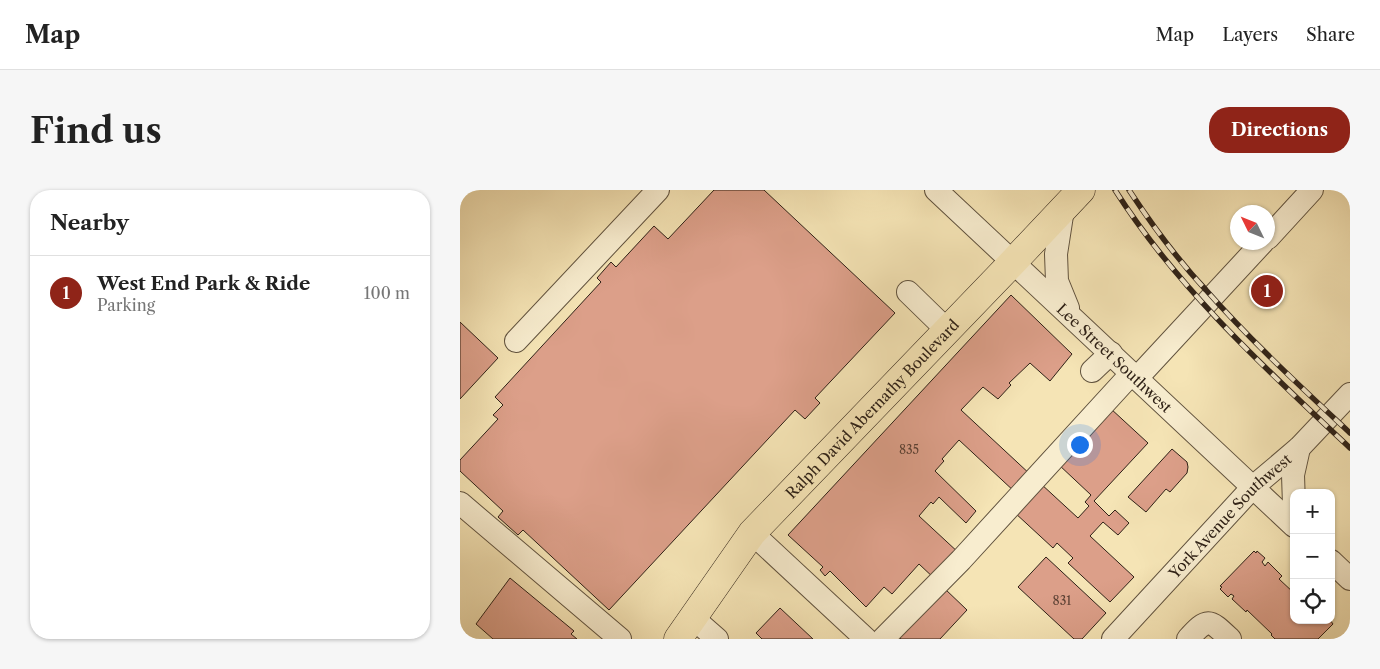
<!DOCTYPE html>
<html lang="en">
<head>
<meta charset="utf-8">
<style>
	body { margin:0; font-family:"Libre Caslon Text",serif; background:#f6f6f6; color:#222 }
	.controls { position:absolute; right:15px; bottom:15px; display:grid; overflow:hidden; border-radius:10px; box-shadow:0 1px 4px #0004 }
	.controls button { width:45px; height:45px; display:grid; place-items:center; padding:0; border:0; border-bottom:1px solid #e0e0e0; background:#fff; color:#222; font:25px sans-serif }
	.compass { position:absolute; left:770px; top:15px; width:45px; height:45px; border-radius:50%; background:#fff; box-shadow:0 1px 4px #0004; rotate:313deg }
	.you { position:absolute; left:619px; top:254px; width:18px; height:18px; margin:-12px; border:4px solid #fff; border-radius:50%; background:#1a73e8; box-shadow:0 0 0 8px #1a73e833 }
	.badge { display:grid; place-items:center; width:32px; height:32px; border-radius:50%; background:#8f2418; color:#fff; font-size:16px; font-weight:700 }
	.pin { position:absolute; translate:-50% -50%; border:2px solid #fff; box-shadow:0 1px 5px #0006 }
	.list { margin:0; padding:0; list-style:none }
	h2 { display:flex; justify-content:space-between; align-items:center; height:65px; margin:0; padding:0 20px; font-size:21px }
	h2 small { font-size:16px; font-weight:400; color:#767676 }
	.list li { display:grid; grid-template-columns:32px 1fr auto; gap:15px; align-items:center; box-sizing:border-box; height:75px; padding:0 20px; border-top:1px solid #e0e0e0 }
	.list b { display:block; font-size:19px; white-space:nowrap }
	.list p { margin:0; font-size:16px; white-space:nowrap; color:#767676 }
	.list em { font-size:16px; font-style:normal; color:#767676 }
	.icon { flex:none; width:28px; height:28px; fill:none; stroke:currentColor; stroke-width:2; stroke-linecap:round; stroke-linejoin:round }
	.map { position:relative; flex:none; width:890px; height:449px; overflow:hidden; border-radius:20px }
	header { display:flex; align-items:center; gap:30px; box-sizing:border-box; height:70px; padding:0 25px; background:#fff; border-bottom:1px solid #e0e0e0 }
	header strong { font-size:24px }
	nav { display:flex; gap:28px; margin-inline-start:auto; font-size:18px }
	.intro { display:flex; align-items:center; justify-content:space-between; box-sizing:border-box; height:120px; padding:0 30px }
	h1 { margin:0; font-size:35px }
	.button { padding:12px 22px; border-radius:20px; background:#8f2418; color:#fff; font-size:18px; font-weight:700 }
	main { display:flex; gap:30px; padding:0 30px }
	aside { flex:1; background:#fff; border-radius:20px; box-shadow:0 1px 4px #0004 }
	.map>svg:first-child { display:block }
	.building { fill:#dc9f89; stroke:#2e2117 }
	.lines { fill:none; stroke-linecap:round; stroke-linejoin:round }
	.minor-casing { stroke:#60523e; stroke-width:24 }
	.major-casing { stroke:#2e2117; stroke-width:29 }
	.minor { stroke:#f8edcf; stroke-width:22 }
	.major { stroke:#f5e4b5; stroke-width:28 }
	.rail-casing { stroke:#2e2117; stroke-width:5.5 }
	.rail { stroke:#f8edcf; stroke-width:4; stroke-dasharray:11; stroke-linecap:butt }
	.labels { text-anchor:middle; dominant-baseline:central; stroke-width:4; stroke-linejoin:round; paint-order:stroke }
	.number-label { font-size:12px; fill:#5a4034 }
	.street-label { font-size:15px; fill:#2e2117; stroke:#f8edcf }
</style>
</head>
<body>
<header>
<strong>Map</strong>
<nav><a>Map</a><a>Layers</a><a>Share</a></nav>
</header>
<div class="intro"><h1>Find us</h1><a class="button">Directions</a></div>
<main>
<aside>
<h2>Nearby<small></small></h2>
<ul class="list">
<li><span class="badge">1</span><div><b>West End Park &amp; Ride</b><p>Parking</p></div><em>100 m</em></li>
</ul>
</aside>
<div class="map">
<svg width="890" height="449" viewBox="0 0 890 449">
	<rect width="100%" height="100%" fill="#f5e4b5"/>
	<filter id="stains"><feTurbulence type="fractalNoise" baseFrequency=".004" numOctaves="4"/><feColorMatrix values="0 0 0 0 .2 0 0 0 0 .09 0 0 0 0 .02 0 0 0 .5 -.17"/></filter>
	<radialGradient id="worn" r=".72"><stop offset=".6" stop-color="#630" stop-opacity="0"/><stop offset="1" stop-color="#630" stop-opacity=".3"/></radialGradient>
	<!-- building -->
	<g class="building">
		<path d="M 254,0 L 304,0 L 435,123 L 355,208 L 360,213 L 345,229 L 335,220 L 149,420 L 63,340 L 58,345 L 38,327 L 43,321 L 0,281 L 0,270 L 38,229 L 33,225 L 43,215 L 35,207 L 141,92 L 137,88 L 151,72 L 156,77 L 194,36 L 208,49 Z"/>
		<path d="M 551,105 L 612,164 L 590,191 L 570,173 L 549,193 L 551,195 L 538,209 L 523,197 L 501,220 L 572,286 L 556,303 L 499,250 L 482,269 L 484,271 L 475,281 L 516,321 L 506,333 L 479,307 L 473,314 L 471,312 L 459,326 L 500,364 L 476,390 L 459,374 L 432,404 L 424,397 L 406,417 L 370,381 L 365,386 L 360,380 L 363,377 L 328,345 Z"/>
		<path d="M 0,132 L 38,168 L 0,209 Z"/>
		<path d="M 650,218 L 688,253 L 634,311 L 649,326 L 655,320 L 669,333 L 658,345 L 643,332 L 630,346 L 674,387 L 650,412 L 608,373 L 613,368 L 597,353 L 593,358 L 554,322 L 580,293 L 618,328 L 629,316 L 625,312 L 631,305 L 598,274 Z"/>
		<path d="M 712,259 L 727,272 L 728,277 L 727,283 L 710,302 L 706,299 L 686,322 L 668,307 Z"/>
		<path d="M 794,361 L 796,363 L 797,361 L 805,368 L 802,372 L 805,376 L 808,372 L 822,386 L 819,389 L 834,403 L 834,430 L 870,430 L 873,434 L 858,449 L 815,449 L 811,445 L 812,444 L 787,420 L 786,422 L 772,409 L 774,406 L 771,404 L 768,407 L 760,399 L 762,397 L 760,396 Z"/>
		<path d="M 586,367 L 646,423 L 622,449 L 614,449 L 558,397 Z"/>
		<path d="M 50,388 L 114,441 L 111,444 L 117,449 L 33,449 L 16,434 Z"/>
		<path d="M 484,398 L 507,420 L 480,449 L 441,449 L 438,446 Z"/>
		<path d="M 320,418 L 353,449 L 302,449 L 296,443 Z"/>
	</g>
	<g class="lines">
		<!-- minor casing -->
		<g class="minor-casing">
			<g id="minor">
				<path id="s1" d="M 476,0 L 834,336"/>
				<path d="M 603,19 L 596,64 L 597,91 L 608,118"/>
				<path d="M 808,48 L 852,0"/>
				<path d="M 448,102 L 487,140"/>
				<path d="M 56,151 L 198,0"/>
				<path d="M 632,181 L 651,163"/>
				<path d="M 677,188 L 803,52"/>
				<path d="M 0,313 L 160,449"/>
				<path d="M 834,315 L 833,285 L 839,258"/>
				<path d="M 292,343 L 406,449"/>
				<path d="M 871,371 L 890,389"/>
				<path d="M 233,428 L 257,449"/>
				<path d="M 423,449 L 501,370 L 672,183"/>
				<path id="s2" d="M 653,449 L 793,297 L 839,258 L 890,204"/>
				<path d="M 728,449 C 748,427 749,429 770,449"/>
			</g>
		</g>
		<!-- major casing -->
		<g class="major-casing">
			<g id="major">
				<path id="s3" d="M 218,449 L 292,343 L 553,72 L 621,0"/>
			</g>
		</g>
		<!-- minor -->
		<use href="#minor" class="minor"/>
		<!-- major -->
		<use href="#major" class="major"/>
		<!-- rail casing -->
		<g class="rail-casing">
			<g id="rail">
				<path d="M 655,0 C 718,99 805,178 890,258"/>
				<path d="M 669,0 C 692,35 717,69 746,100 C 791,151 841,197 890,243"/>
			</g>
		</g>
		<!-- rail -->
		<use href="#rail" class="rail"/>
	</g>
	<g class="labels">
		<!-- number labels -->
		<g class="number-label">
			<text x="449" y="259">835</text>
			<text x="602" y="410">831</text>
		</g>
		<!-- street labels -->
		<g class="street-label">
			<text stroke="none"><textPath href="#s1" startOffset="245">Lee Street Southwest</textPath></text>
			<text stroke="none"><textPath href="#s3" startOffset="302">Ralph David Abernathy Boulevard</textPath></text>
			<text stroke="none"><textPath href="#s2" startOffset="170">York Avenue Southwest</textPath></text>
		</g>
	</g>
	<rect width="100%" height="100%" filter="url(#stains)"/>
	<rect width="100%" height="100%" fill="url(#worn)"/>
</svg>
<div class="controls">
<button>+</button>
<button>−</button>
<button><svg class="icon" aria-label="locate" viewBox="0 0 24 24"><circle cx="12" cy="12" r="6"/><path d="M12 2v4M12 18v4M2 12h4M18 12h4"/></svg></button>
</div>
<svg class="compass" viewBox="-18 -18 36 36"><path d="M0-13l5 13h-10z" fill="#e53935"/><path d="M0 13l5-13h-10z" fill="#767676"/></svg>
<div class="you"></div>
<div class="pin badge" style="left:807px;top:101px">1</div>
</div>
</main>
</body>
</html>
